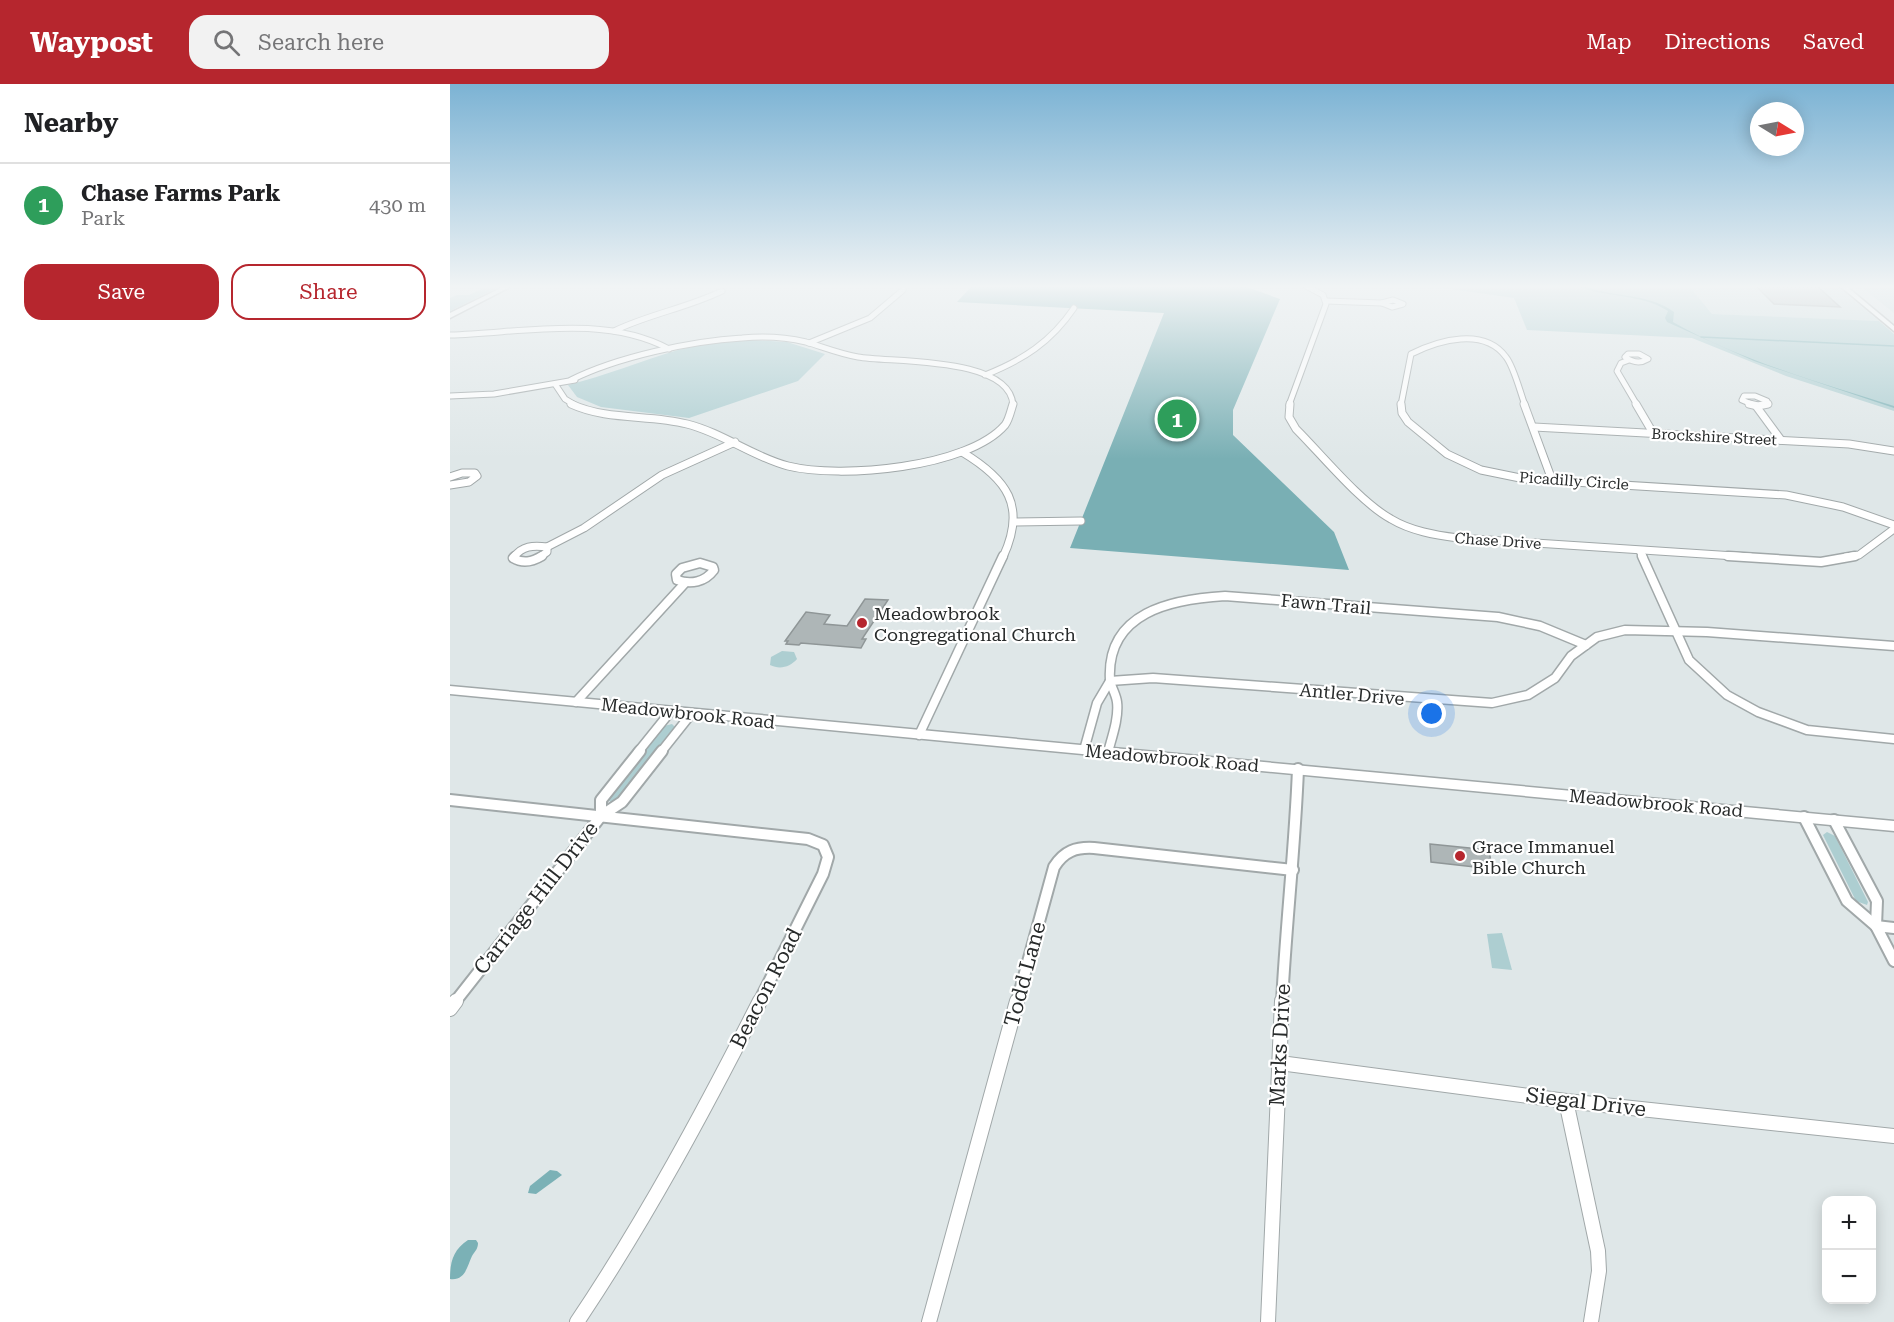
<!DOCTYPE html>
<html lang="en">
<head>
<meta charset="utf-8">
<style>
	body { margin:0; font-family:"Roboto Serif",serif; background:#f2f2f2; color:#202124 }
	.controls { position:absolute; right:18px; bottom:18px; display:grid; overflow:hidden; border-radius:12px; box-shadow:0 3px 15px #0003 }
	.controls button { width:54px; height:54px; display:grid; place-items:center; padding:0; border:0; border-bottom:2px solid #e0e0e0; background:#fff; color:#202124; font:30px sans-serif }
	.compass { position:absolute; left:1300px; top:18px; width:54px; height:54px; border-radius:50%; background:#fff; box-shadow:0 3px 15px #0003; rotate:100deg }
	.you { position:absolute; left:982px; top:630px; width:21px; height:21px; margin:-15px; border:4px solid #fff; border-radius:50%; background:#1a73e8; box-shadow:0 0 0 9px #1a73e833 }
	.badge { display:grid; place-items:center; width:39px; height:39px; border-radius:50%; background:#b6262e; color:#fff; font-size:20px; font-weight:700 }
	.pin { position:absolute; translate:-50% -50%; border:3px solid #fff; box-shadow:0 2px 6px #0006 }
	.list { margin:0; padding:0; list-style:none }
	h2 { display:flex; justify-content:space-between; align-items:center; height:78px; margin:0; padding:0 24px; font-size:26px }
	h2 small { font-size:20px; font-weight:400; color:#757577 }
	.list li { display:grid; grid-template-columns:39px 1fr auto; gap:18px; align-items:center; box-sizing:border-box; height:84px; padding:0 24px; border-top:2px solid #e0e0e0 }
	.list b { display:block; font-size:22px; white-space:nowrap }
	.list p { margin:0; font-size:20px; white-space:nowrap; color:#757577 }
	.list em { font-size:20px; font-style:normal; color:#757577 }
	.actions { display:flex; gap:12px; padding:18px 24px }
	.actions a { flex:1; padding:14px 0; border:2px solid #b6262e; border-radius:18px; text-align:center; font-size:21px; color:#b6262e }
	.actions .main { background:#b6262e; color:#fff }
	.icon { flex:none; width:33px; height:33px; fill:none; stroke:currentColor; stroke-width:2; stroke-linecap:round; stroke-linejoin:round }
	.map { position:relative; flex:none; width:1444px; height:1238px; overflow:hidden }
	header { display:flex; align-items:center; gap:36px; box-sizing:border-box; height:84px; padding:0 30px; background:#b6262e; color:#fff }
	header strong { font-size:28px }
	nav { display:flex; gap:33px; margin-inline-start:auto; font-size:21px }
	.search { width:420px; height:54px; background:#f2f2f2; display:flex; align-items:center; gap:15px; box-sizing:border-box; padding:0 21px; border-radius:18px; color:#757577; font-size:22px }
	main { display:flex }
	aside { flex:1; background:#fff }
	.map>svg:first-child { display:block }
	.built { fill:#ccddde }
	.green { fill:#adced1 }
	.forest { fill:#79afb4 }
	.water { fill:#7bb1b6 }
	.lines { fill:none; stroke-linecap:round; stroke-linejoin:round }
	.stream { stroke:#7bb1b6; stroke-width:1.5 }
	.building { fill:#aeb6b7; stroke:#8f9697; stroke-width:1.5 }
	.street-far4-casing { stroke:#a1a8a9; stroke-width:7 }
	.street-far3-casing { stroke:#a1a8a9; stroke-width:9 }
	.street-far2-casing { stroke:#a1a8a9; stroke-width:11 }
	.street-far1-casing { stroke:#a1a8a9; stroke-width:14 }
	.street-casing { stroke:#a1a8a9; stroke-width:16 }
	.secondary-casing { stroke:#a1a8a9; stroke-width:3 }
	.street-far4 { stroke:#fff; stroke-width:5 }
	.street-far3 { stroke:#fff; stroke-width:7 }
	.street-far2 { stroke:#fff; stroke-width:8 }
	.street-far1 { stroke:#fff; stroke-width:10 }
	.street { stroke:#fff; stroke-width:14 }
	.secondary { fill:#fff; fill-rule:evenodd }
	.poi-dot { fill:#b6262e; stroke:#fff; stroke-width:2 }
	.labels { text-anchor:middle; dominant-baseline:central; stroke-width:4.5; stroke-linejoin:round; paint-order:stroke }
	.far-street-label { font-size:15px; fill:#282b2b; stroke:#fff }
	.street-label { font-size:18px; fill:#282b2b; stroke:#fff }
	.poi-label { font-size:18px; fill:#282b2b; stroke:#fff; text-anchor:start }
	.near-street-label { font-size:21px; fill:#282b2b; stroke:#fff }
</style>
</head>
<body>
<header>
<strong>Waypost</strong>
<div class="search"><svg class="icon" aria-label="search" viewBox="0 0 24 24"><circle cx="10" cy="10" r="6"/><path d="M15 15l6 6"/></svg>Search here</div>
<nav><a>Map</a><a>Directions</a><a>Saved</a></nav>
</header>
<main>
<aside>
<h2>Nearby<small></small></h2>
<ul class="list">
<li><span class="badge" style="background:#2e9e5b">1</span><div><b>Chase Farms Park</b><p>Park</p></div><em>430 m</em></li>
</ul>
<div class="actions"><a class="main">Save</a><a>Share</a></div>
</aside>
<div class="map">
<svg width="1444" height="1238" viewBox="0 0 1444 1238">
	<rect width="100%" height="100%" fill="#dfe7e8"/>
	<!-- built -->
	<g class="built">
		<path d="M 1239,202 L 1387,202 L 1429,237 L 1262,230 Z"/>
		<path d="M 1410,202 L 1444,202 L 1444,229 Z"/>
	</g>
	<!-- green -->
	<g class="green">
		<path d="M 38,202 L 51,202 L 0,227 L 0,214 L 7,211 L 19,211 Z"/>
		<path d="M 980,202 L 1239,202 L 1262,230 L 1429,237 L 1444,250 L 1444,327 L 1336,292 L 1242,254 L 1077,246 L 1064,214 Z"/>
		<path d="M 301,256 L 337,258 L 375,270 L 348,297 L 239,334 L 151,323 L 127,313 L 118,301 C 155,292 191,277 228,266 C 252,260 276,258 301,256 Z"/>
		<path d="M 332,567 L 344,568 L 347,575 C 340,583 330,586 320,581 L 321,573 Z"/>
		<path d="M 222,640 L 225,643 L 171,714 L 161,718 L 158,716 L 214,642 Z"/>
		<path d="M 1377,748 L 1385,752 L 1418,818 L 1417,821 L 1406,817 L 1373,751 Z"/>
		<path d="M 1052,849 L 1062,886 L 1042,884 L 1037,850 Z"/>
	</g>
	<!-- forest -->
	<path class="forest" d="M 522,202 L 794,202 L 830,215 L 783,326 L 783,351 L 884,448 L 899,486 L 620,464 L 714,229 L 507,218 Z"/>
	<!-- water -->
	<g class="water">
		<path d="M 1124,202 C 1136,202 1140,205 1151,207 C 1175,213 1203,212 1224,228 L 1223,238 C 1287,275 1373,300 1444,322 L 1444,324 L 1304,277 L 1217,238 L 1215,234 L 1218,227 C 1198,214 1174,213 1152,209 C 1142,208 1134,203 1124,202 Z"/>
		<path d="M 100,1086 L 107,1087 L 112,1091 L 86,1110 L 78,1109 L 80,1102 Z"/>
		<path d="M 18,1156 L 26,1156 L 28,1159 C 28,1165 25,1167 22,1172 C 17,1183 15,1197 0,1195 C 0,1178 3,1166 18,1156 Z"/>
	</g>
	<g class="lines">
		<!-- stream -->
		<path class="stream" d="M 1251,253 L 1444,262"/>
	</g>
	<!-- building -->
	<g class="building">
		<path d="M 1306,202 L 1367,202 L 1390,223 L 1324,220 Z"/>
		<path d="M 415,515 L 438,516 L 412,555 L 416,555 L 411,564 L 351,559 L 349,561 L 336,560 L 338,557 L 335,557 L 356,528 L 380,531 L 374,540 L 397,542 Z"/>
		<path d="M 980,760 L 1039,766 L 1042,785 L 981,778 Z"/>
	</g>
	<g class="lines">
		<!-- street-far4 casing -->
		<g class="street-far4-casing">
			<g id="street-far4">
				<path d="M 943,216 L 953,220 L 942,223 L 932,219 Z"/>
				<path d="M 876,217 L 932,219"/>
				<path d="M 164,247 C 199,230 237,224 272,207"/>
				<path d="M 0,251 C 72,249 153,230 219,265"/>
				<path d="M 359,259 L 420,234 L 453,206 L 454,202"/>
				<path d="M 1178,270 L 1189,270 L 1198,275 C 1190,280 1182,278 1175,273 Z"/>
				<path d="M 1179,276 L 1171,279 L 1167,287 L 1187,321"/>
				<path d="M 535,291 C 573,276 601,258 624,224"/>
				<path d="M 121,296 C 167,273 241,257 292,254 C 313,252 335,253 356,258 C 373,263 390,270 408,273 C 442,279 560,272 563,321"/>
				<path d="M 105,300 L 115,315 L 125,321"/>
				<path d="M 0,312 L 44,310 L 125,296"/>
				<path d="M 839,321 L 876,220 L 873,211 L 856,202"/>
				<path d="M 951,321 L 961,270 C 989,256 1034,243 1056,273 C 1064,283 1070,308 1075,321"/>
				<path d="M 1304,321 L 1292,316 L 1294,312 L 1305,312 L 1317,317 L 1318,320 L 1315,321"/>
			</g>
		</g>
		<!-- street-far3 casing -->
		<g class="street-far3-casing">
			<g id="street-far3">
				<path d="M 121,320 C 158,337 199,330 237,340 C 273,349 303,373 338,382 C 390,395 518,384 555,341 C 559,336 561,326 563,320"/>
				<path d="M 840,320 L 839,333 L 846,345 C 872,371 910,418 941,435 C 961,447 985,451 1008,454 L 1300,473"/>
				<path d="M 951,320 L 952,329 L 958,338 L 997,370 L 1031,386 L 1075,395 L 1336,411 L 1393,423 L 1444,441"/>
				<path d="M 1074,320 L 1102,396"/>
				<path d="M 1186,320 L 1203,349"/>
				<path d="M 1299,320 L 1308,322 L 1318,320"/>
				<path d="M 1306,322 L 1331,356"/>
				<path d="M 1084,343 L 1399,360 L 1444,367"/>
				<path d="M 512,368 C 557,395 577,422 553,473"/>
				<path d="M 0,393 L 12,389 L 25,389 L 27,392 L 19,398 L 0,401"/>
				<path d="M 566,438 L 631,437"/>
				<path d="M 97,463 L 134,444 L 212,391 L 285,358"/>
				<path d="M 1190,467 L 1193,473"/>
				<path d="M 64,473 C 72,462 83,461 97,463 L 97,468 L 90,473"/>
				<path d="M 1396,473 L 1409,471 L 1444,445"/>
			</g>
		</g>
		<!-- street-far2 casing -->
		<g class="street-far2-casing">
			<g id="street-far2">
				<path d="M 65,472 L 63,474 C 73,480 82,478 92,472"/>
				<path d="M 1192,472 L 1239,576 L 1277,611 L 1308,628 L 1357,646 L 1444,655"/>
				<path d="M 1278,472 L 1371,478 L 1405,472"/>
				<path d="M 250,479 L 263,483 L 264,486 C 255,498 241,501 227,496 L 226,490 L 232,484 Z"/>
				<path d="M 660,597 L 703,594 L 1042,619 L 1078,611 L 1105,594 L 1121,572 L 1147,553 L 1175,546 L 1257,548 L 1444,562"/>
				<path d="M 126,618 L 235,499"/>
				<path d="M 469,651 L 553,472"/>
				<path d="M 634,666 L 647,619 L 660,597"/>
				<path d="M 188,668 L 221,627"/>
				<path d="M 211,668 L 242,629"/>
				<path d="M 658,668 C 662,653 669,634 667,618 C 666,610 661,603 660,596 C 656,528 722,515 775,512 L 1048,533 L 1090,542 L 1136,561"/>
			</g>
		</g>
		<!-- street-far1 casing -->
		<g class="street-far1-casing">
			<g id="street-far1">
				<path d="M 0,716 L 358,755 L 373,761 L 378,773 L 373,790 L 309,918"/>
				<path d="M 151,732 L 151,716 L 190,667"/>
				<path d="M 1354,733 L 1397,817 L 1426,842 L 1444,877"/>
				<path d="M 1384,736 L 1427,817 L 1426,842"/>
				<path d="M 1426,842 L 1444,844"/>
				<path d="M 5,918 L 151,732 L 172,718 L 212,667"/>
				<path d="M 567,918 L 604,783 C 614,767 626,763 644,764 L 843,786"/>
				<path d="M 832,918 C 836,840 845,763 848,685"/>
			</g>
		</g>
		<!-- street casing -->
		<g class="street-casing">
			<g id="street">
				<path d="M 0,925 L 6,917"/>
				<path d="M 830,979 L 1116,1017 L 1444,1052"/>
				<path d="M 1116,1017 L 1148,1167 L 1149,1187 L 1141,1238"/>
				<path d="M 127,1238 C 196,1135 254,1027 310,917"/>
				<path d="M 479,1238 L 567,917"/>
				<path d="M 818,1238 L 832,917"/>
			</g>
		</g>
		<!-- secondary casing -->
		<g class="secondary-casing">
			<g id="secondary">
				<path d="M 55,202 L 62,202 L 0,234 L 0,229 Z"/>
				<path d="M 1390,202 L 1396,202 L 1444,242 L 1444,247 Z"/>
				<path d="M 0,602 L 1444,737 L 1444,747 L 0,610 Z"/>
			</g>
		</g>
		<!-- street-far4 -->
		<use href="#street-far4" class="street-far4"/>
		<!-- street-far3 -->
		<use href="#street-far3" class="street-far3"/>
		<!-- street-far2 -->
		<use href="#street-far2" class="street-far2"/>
		<!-- street-far1 -->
		<use href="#street-far1" class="street-far1"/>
		<!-- street -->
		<use href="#street" class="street"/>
		<!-- secondary -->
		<use href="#secondary" class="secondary"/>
	</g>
	<!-- sky -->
	<linearGradient id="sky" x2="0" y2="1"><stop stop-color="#7cb3d4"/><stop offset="0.54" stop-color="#f1f4f5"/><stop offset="1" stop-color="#f1f4f5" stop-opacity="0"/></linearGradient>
	<rect width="1444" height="375" fill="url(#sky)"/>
	<!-- markers -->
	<g class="poi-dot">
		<circle cx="412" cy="539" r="6"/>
		<circle cx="1010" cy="772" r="6"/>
	</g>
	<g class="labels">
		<!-- far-street labels -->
		<g class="far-street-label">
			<text transform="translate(1264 353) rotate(3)">Brockshire Street</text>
			<text transform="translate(1124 397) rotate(4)">Picadilly Circle</text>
			<text transform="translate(1048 457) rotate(4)">Chase Drive</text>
		</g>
		<!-- street labels -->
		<g class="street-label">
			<text transform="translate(876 520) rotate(5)">Fawn Trail</text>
			<text transform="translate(902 610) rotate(5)">Antler Drive</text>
			<text transform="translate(238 629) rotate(6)">Meadowbrook Road</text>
			<text transform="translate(722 674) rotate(5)">Meadowbrook Road</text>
			<text transform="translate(1206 719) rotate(5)">Meadowbrook Road</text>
		</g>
		<!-- poi labels -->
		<g class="poi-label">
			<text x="424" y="529">Meadowbrook<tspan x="424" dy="21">Congregational Church</tspan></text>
			<text x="1022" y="762">Grace Immanuel<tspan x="1022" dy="21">Bible Church</tspan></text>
		</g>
		<!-- near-street labels -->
		<g class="near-street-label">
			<text transform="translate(86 814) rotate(-52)">Carriage Hill Drive</text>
			<text transform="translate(575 890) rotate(-75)">Todd Lane</text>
			<text transform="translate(316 904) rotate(-63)">Beacon Road</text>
			<text transform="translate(830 961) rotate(-87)">Marks Drive</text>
			<text transform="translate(1136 1018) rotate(7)">Siegal Drive</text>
		</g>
	</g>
</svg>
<div class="controls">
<button>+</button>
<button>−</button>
</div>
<svg class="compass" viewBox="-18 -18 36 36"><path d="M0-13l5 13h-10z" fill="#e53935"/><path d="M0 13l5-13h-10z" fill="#757577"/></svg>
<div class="you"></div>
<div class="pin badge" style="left:727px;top:335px;background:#2e9e5b">1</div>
</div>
</main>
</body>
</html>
